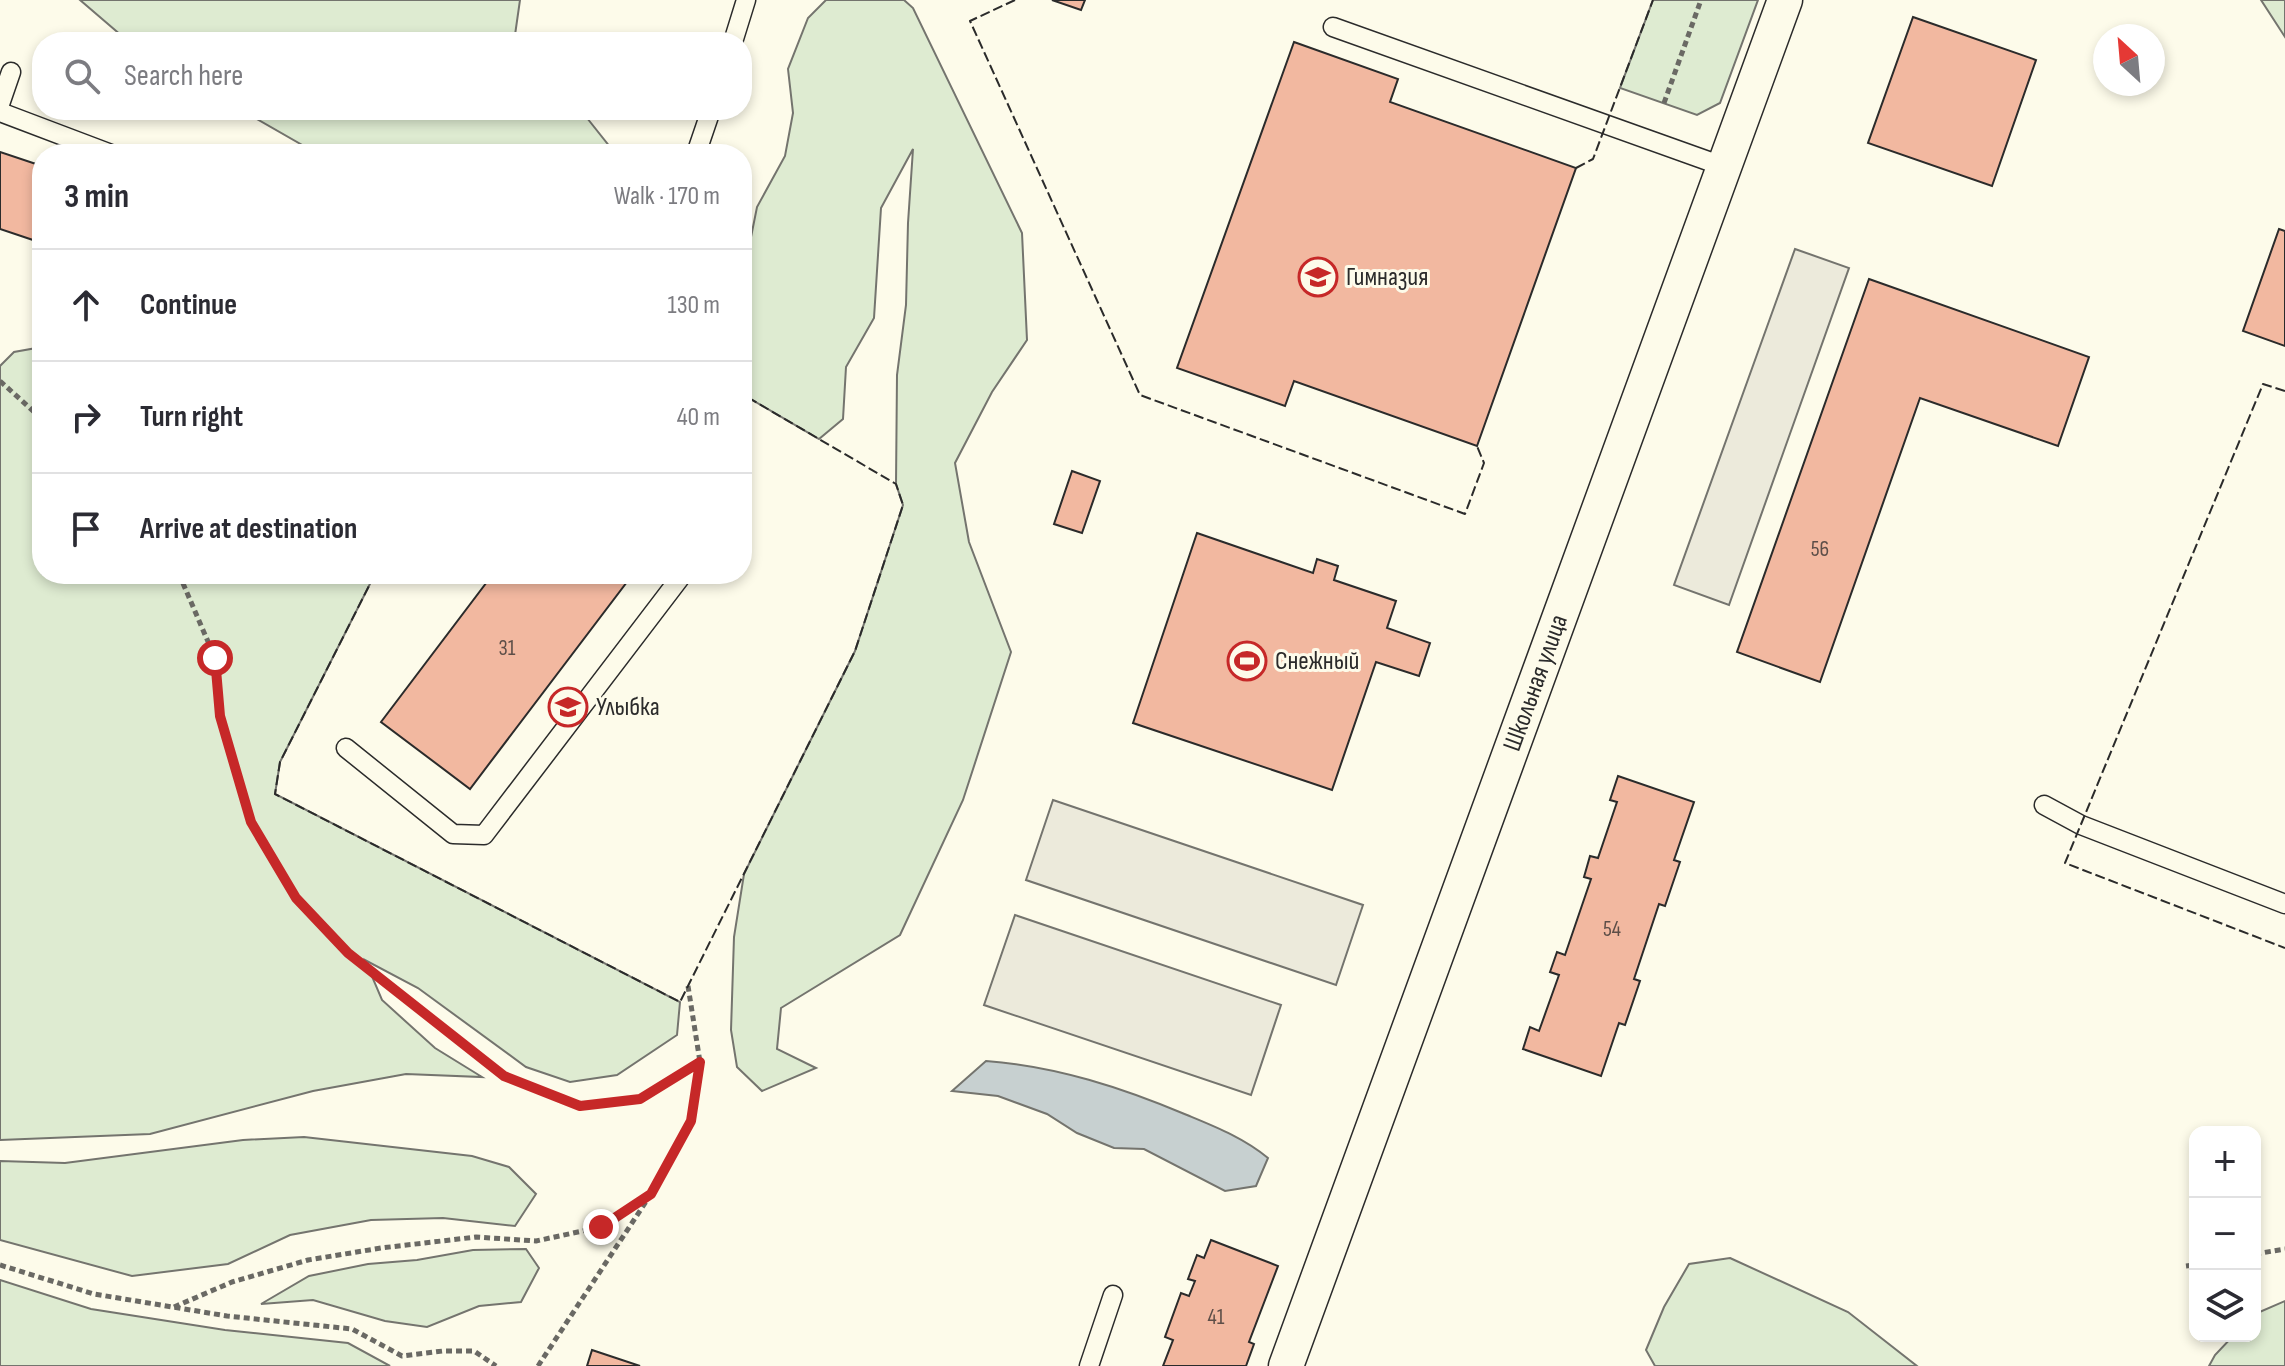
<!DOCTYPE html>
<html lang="en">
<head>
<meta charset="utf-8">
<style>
	body { margin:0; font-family:"Sofia Sans Condensed",sans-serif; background:#f7f7f7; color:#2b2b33 }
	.controls { position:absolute; right:24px; bottom:24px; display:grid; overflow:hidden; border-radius:16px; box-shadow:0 4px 12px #0003 }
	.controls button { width:72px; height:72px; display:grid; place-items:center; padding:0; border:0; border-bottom:2px solid #e1e1e2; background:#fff; color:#2b2b33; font:40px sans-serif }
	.compass { position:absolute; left:2093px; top:24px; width:72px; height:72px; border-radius:50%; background:#fff; box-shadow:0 4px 12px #0003; rotate:334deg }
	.stop { position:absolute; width:24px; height:24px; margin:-18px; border:6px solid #c62828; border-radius:50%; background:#fff }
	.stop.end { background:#c62828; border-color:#fff; box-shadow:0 2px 8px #0008 }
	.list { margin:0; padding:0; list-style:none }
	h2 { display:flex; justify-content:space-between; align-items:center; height:104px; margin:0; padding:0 32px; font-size:34px }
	h2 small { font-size:26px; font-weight:400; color:#7c7c81 }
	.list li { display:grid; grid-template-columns:52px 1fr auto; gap:24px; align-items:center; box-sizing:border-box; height:112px; padding:0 32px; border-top:2px solid #e1e1e2 }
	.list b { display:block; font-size:30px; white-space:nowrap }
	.list em { font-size:26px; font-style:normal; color:#7c7c81 }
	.icon { flex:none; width:44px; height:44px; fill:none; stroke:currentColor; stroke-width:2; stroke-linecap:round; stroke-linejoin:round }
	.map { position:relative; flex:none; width:2285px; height:1366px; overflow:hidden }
	.search { position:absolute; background:#fff; box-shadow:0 4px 12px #0003; left:32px; top:32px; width:720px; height:88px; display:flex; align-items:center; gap:20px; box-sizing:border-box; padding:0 28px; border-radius:32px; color:#7c7c81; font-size:30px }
	.panel { position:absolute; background:#fff; box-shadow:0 4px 12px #0003; left:32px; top:144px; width:720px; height:440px; border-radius:32px }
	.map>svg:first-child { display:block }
	.green { fill:#deebd1; stroke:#74746e; stroke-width:2 }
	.parking { fill:#eceadb; stroke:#74746e; stroke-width:2 }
	.water { fill:#c7d0d0; stroke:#74746e; stroke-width:2 }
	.building { fill:#f2b8a0; stroke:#2b2b2b; stroke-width:2 }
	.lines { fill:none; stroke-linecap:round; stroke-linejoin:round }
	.lane-casing { stroke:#2b2b2b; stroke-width:21 }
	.street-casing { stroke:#2b2b2b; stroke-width:37 }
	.path { stroke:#6a6964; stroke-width:5; stroke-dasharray:6 4; stroke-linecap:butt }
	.lane { stroke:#fdfbea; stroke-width:18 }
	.street { stroke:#fdfbea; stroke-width:34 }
	.fence { stroke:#2b2b2b; stroke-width:2; stroke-dasharray:10 4; stroke-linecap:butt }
	.route { stroke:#c62828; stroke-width:10 }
	.labels { text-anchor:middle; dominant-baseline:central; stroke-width:6; stroke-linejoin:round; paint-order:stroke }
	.number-label { font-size:22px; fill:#5d4e48 }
	.poi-label { font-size:26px; fill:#2b2b2b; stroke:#fdfbea; text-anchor:start }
	.street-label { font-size:26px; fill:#2b2b2b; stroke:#fdfbea }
</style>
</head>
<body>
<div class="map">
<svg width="2285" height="1366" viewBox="0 0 2285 1366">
	<rect width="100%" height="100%" fill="#fdfbea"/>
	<!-- green -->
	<g class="green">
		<path d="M 80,0 L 520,0 L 514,42 L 129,42 Z"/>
		<path d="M 826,0 L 904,0 L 913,8 L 1022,233 L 1027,340 L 992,392 L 955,463 L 969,542 L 1011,652 L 963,800 L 900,935 L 781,1008 L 777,1049 L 816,1068 L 762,1091 L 737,1067 L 731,1030 L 734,937 L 744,874 L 855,651 L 903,505 L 896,484 L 897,375 L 906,305 L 908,223 L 913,149 L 881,208 L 874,318 L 846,367 L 843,419 L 819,439 L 742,394 L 742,282 L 757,207 L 785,156 L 793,113 L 788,69 L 808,18 Z"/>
		<path d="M 1653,0 L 1758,0 L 1720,103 L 1697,115 L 1620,88 Z"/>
		<path d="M 2261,0 L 2285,0 L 2285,37 Z"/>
		<path d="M 241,110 L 567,110 L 587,118 L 610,147 L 612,154 L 318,154 Z"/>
		<path d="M 42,347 L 42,574 L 375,574 L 280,762 L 275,794 L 680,1002 L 677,1035 L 617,1075 L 570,1082 L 526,1067 L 418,988 L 365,960 L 382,1000 L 435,1048 L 482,1077 L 406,1074 L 313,1091 L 150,1134 L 0,1140 L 0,366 L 14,352 Z"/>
		<path d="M 304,1137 L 472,1156 L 509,1167 L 536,1194 L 515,1226 L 443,1218 L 371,1220 L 290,1235 L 228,1264 L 132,1276 L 0,1240 L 0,1161 L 65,1163 L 243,1140 Z"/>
		<path d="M 526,1249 L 539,1268 L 521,1302 L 479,1306 L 427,1327 L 385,1321 L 313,1300 L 261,1304 L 309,1276 L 368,1264 L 417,1260 L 473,1250 Z"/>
		<path d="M 1730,1258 L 1848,1312 L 1917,1366 L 1655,1366 L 1646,1350 L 1664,1307 L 1689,1264 Z"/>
		<path d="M 0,1280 L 91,1309 L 225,1330 L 348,1343 L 390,1366 L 0,1366 Z"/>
		<path d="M 2285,1301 L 2285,1366 L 2209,1366 L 2215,1355 L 2233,1336 L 2255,1336 L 2255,1314 Z"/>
	</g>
	<!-- parking -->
	<g class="parking">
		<path d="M 1795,249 L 1849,268 L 1729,605 L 1674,585 Z"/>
		<path d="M 1053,800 L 1363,905 L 1336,985 L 1026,880 Z"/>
		<path d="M 1015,915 L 1281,1005 L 1251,1095 L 984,1005 Z"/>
	</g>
	<!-- water -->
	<path class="water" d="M 986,1061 C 1056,1066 1123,1088 1187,1115 C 1216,1127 1244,1138 1268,1158 L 1256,1186 L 1225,1191 L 1144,1149 L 1114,1148 L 1077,1133 L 1047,1114 L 998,1096 L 952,1091 Z"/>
	<!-- building -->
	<g class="building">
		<path d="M 1052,0 L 1085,0 L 1081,10 Z"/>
		<path d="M 1913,17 L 2036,60 L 1992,186 L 1868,143 Z"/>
		<path d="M 1294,42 L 1398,79 L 1390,102 L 1576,168 L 1477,446 L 1294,381 L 1285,406 L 1177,368 Z"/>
		<path d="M 0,152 L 42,166 L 42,243 L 0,229 Z"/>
		<path d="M 2279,229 L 2285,231 L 2285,346 L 2243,331 Z"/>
		<path d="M 1869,279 L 2089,357 L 2058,446 L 1920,398 L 1820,682 L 1737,652 Z"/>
		<path d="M 1072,471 L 1100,481 L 1082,533 L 1054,524 Z"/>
		<path d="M 1197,533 L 1313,573 L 1317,559 L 1338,566 L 1334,580 L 1396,601 L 1387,628 L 1430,643 L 1419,676 L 1376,662 L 1332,790 L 1133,723 Z"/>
		<path d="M 493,574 L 633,574 L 470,789 L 381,722 Z"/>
		<path d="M 1618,776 L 1694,802 L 1674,860 L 1680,862 L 1665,906 L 1659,904 L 1634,979 L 1640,981 L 1625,1025 L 1619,1023 L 1601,1076 L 1523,1049 L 1530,1027 L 1539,1031 L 1559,975 L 1550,972 L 1557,952 L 1565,955 L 1591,879 L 1584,877 L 1590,856 L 1598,858 L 1617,802 L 1610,800 Z"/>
		<path d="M 1211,1240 L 1278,1266 L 1249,1342 L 1254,1344 L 1246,1366 L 1163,1366 L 1173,1340 L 1165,1337 L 1181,1293 L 1189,1296 L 1195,1281 L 1188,1279 L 1197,1255 L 1204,1258 Z"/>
		<path d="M 592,1350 L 640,1366 L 587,1366 Z"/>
	</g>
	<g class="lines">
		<!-- lane casing -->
		<g class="lane-casing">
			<g id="lane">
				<path d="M 1333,27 L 1725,167"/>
				<path d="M 733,42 L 746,0"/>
				<path d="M 0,104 L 11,72"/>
				<path d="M 0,112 L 111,154"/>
				<path d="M 696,154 L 711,110"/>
				<path d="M 346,748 L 453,834 L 484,835 L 683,574"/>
				<path d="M 2044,805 L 2081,825 L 2285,904"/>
				<path d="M 1089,1366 L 1113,1295"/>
			</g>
		</g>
		<!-- street casing -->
		<g class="street-casing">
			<path id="street" d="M 1286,1366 L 1785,0"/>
		</g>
		<!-- path -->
		<g class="path">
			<path d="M 1664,103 L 1701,0"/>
			<path d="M 0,381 L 42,419"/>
			<path d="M 179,574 L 215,658 L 220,716 L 251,822 L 296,898 L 348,953 L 504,1076 L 580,1106 L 640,1099 L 700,1062"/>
			<path d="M 2255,1254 L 2285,1249"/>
			<path d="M 0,1265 L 94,1294 L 227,1316 L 352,1329 L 402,1356 L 443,1351 L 474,1351 L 496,1366"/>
			<path d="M 2186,1266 L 2195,1265"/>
			<path d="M 174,1307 L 232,1282 L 308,1260 L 381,1248 L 476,1237 L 536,1241 L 601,1227 L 651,1194"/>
			<path d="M 538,1366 L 651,1194 L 691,1121 L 700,1062 L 688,986"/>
		</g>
		<!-- lane -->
		<use href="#lane" class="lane"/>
		<!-- street -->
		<use href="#street" class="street"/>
		<!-- fence -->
		<g class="fence">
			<path d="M 1015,0 L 970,21 L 1140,395 L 1465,514 L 1484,463 L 1477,446"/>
			<path d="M 1576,168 L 1593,159 L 1653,0"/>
			<path d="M 2285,391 L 2263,384 L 2065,863 L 2285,948"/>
			<path d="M 375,574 L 280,762 L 275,794 L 680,1002 L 855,651 L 903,505 L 896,484 L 742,394"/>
		</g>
	</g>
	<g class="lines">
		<!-- route -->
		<path class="route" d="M 215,658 L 220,716 L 251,822 L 296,898 L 348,953 L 504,1076 L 580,1106 L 640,1099 L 700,1062 L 691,1121 L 651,1194 L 601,1227"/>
	</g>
	<!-- icons -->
	<defs>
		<g id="school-ring" transform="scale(2)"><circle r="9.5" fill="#fdfbea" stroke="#c62828" stroke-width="1.5"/><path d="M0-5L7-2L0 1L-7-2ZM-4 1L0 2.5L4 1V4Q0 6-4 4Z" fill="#c62828"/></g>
		<g id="stadium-ring" transform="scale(2)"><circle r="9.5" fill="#fdfbea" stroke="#c62828" stroke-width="1.5"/><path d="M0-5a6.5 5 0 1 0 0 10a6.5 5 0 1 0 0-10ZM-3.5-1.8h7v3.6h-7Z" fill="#c62828"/></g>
	</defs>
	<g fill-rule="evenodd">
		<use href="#school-ring" x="1318" y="277"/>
		<use href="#stadium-ring" x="1247" y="661"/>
		<use href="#school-ring" x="568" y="707"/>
	</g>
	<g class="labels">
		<!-- number labels -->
		<g class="number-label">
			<text x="1820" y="549">56</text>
			<text x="507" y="648">31</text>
			<text x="1612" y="929">54</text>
			<text x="1216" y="1317">41</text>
		</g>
		<!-- poi labels -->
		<g class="poi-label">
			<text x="1346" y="277">Гимназия</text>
			<text x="1275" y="661">Снежный</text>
			<text x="596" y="707">Улыбка</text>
		</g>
		<!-- street labels -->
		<g class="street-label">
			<text transform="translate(1536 683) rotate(-70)">Школьная улица</text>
		</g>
	</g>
</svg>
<div class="controls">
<button>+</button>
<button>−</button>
<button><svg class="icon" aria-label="layers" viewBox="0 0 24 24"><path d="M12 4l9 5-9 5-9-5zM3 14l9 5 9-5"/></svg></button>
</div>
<svg class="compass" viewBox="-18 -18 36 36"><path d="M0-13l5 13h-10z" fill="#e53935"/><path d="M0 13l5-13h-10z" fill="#7c7c81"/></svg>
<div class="stop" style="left:215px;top:658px"></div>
<div class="stop end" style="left:601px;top:1227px"></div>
<div class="search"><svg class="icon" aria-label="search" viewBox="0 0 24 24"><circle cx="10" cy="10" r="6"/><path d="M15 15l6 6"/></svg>Search here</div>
<section class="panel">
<h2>3 min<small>Walk · 170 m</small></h2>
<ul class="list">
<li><svg class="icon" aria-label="ahead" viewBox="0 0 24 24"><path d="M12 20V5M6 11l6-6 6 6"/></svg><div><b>Continue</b></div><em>130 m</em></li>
<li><svg class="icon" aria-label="right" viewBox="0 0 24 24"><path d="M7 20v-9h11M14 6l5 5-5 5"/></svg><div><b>Turn right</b></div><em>40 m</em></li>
<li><svg class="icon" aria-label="arrive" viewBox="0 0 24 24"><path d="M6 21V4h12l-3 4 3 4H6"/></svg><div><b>Arrive at destination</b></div></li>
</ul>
</section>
</div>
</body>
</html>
